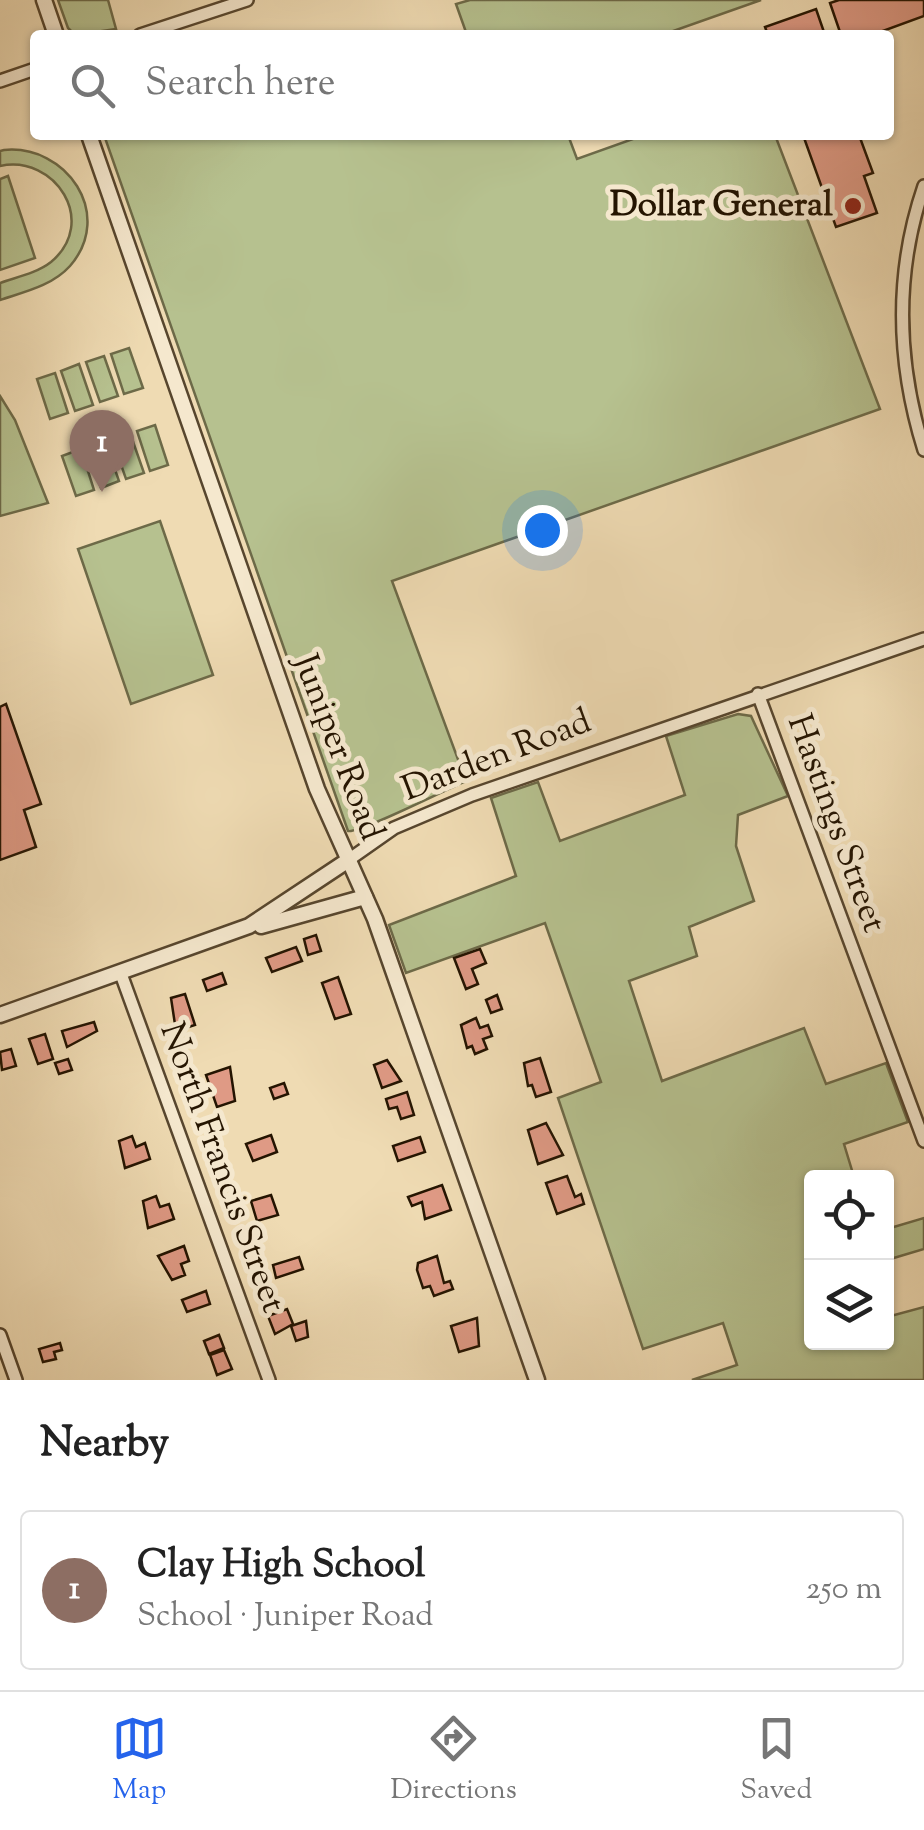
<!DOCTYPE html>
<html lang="en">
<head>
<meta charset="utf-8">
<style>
	body { margin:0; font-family:"Sorts Mill Goudy",serif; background:#f2f2f2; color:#222 }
	.controls { position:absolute; right:30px; bottom:30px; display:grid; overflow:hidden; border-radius:10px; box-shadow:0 2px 8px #0004 }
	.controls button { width:90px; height:90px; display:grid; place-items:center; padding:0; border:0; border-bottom:2px solid #e0e0e0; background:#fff; color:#222; font:50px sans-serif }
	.you { position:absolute; left:542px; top:530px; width:35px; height:35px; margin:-25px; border:8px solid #fff; border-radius:50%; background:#1a73e8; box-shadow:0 0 0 15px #1a73e833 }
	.badge { display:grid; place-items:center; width:65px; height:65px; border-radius:50%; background:#2563eb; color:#fff; font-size:32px; font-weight:700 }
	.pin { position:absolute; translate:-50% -82px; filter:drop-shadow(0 2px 5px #0008) }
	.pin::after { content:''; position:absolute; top:52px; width:35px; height:30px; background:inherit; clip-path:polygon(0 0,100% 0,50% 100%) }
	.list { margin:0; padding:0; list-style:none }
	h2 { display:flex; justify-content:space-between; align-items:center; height:130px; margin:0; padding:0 40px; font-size:42px }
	h2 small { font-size:32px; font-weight:400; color:#767676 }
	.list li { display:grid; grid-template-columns:65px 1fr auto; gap:30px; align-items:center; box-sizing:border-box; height:160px; margin:0 20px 20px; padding:0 20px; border:2px solid #e0e0e0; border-radius:10px }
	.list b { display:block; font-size:38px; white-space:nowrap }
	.list p { margin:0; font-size:32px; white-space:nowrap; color:#767676 }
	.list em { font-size:32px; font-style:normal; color:#767676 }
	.icon { flex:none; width:55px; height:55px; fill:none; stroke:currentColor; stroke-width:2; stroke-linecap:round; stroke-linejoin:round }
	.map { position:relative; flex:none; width:924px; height:1380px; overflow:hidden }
	.search { position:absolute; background:#fff; box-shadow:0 2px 8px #0004; left:30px; right:30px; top:30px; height:110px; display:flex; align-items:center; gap:25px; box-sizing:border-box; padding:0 35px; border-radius:10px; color:#767676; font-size:38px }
	.sheet { height:310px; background:#fff }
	nav { display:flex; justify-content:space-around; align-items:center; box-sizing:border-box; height:140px; border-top:2px solid #e0e0e0; background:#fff; font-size:28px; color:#767676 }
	nav a { display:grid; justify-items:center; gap:5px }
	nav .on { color:#2563eb }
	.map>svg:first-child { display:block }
	.green { fill:#b6c18f; stroke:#6d6a48; stroke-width:2.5 }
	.building { fill:#df9a85; stroke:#241401; stroke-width:2.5 }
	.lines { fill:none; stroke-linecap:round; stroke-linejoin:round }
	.minor-casing { stroke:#57462e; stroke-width:16 }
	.tertiary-casing { stroke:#57462e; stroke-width:19 }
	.minor { stroke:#f5e8ce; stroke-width:11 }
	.tertiary { stroke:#f5e8ce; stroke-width:14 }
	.poi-dot { fill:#8f2418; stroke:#f5e8ce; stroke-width:4 }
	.labels { text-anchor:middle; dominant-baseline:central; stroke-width:10; stroke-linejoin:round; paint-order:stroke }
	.poi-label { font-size:35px; font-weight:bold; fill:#241401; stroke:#f5e8ce; text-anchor:end }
	.street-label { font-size:35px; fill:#241401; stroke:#f5e8ce }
</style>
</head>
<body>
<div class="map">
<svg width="924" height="1380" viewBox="0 0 924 1380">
	<rect width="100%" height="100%" fill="#efdbb3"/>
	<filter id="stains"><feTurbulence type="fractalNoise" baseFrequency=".002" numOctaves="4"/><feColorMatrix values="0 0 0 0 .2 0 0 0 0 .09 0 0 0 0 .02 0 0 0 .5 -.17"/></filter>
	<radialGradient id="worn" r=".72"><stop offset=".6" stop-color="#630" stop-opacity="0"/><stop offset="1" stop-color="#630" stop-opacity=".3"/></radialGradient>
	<!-- green -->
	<g class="green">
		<path d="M 58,0 L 108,0 L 116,29 L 75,35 L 68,28 Z"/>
		<path d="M 470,0 L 761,0 L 662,35 L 467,35 L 456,4 Z"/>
		<path d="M 104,135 L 568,135 L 577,159 L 644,135 L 775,135 L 880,409 L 392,581 L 466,781 C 447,789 358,834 348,831 Z"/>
		<path d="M 4,150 C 66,144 115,214 70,266 C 52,286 24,292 0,300 L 0,283 C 17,277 37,273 51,262 C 99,222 55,154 0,166 L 0,151 Z"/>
		<path d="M 8,176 L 35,258 L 0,270 L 0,179 Z"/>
		<path d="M 129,348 L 143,388 L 124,394 L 111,354 Z"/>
		<path d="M 104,356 L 118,396 L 100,402 L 86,362 Z"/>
		<path d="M 79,364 L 93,405 L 75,411 L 61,371 Z"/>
		<path d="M 55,373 L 68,413 L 50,419 L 37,379 Z"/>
		<path d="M 0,396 L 15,420 L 48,503 L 0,516 Z"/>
		<path d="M 155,425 L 168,465 L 150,471 L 137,431 Z"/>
		<path d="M 130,433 L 144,473 L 126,479 L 112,439 Z"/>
		<path d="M 105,441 L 119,481 L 101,488 L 87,447 Z"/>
		<path d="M 81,449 L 94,490 L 76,496 L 62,456 Z"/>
		<path d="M 160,521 L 213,675 L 131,704 L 78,549 Z"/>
		<path d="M 738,714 L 751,716 L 788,796 L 738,815 L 736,846 L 754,901 L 689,927 L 697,956 L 629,981 L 662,1081 L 804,1028 L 826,1084 L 886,1063 L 908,1122 L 844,1144 L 854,1177 L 812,1178 L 812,1342 L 886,1342 L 887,1317 L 924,1307 L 924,1380 L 692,1380 L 737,1365 L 723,1323 L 643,1349 L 558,1098 L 601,1082 L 545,923 L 406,973 L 389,925 L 516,876 L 491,798 L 538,782 L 560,841 L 685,795 L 666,736 Z"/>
		<path d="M 924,1218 L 924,1249 L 887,1260 L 887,1229 Z"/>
	</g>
	<!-- building -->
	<g class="building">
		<path d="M 839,0 L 924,0 L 924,16 L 872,35 L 841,35 L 830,3 Z"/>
		<path d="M 816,9 L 825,35 L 768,35 L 765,27 Z"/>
		<path d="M 803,135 L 859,135 L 873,173 L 864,176 L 877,213 L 836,227 Z"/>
		<path d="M 6,704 L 41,804 L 24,810 L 36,847 L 0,860 L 0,707 Z"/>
		<path d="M 316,935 L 321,951 L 308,955 L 304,939 Z"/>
		<path d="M 296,947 L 302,961 L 272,972 L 266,958 Z"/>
		<path d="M 480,949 L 486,963 L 472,969 L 478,984 L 466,989 L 454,958 Z"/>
		<path d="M 222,973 L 226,984 L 207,991 L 203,980 Z"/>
		<path d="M 338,977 L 351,1014 L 335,1019 L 322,983 Z"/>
		<path d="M 185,994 L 195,1025 L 176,1031 L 171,998 Z"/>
		<path d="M 497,995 L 502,1009 L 491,1013 L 486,1000 Z"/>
		<path d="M 476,1018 L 480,1028 L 488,1025 L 492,1036 L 483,1039 L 487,1049 L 475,1054 L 472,1046 L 467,1048 L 461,1025 Z"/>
		<path d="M 94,1022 L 97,1031 L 67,1047 L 62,1031 Z"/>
		<path d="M 45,1034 L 53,1059 L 38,1064 L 29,1039 Z"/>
		<path d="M 11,1049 L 16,1066 L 2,1070 L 0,1052 Z"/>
		<path d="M 540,1058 L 551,1092 L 536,1097 L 532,1085 L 528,1086 L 524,1063 Z"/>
		<path d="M 68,1059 L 72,1070 L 59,1074 L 55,1063 Z"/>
		<path d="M 387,1060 L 401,1081 L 382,1088 L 374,1065 Z"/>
		<path d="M 230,1067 L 235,1101 L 217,1107 L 206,1075 Z"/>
		<path d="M 284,1083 L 288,1094 L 274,1099 L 270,1088 Z"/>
		<path d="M 407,1092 L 414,1115 L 401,1119 L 397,1107 L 389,1109 L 386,1099 Z"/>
		<path d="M 546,1123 L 563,1155 L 538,1164 L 528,1130 Z"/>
		<path d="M 271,1135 L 277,1152 L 253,1161 L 246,1144 Z"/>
		<path d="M 132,1136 L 136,1147 L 145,1143 L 150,1159 L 125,1168 L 119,1141 Z"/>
		<path d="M 420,1137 L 425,1152 L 398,1161 L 393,1146 Z"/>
		<path d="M 567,1176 L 575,1197 L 581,1194 L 584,1204 L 557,1214 L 546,1183 Z"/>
		<path d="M 442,1185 L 451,1210 L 425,1219 L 422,1202 L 412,1206 L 408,1197 Z"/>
		<path d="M 271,1195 L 278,1215 L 257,1221 L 251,1201 Z"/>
		<path d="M 156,1196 L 160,1207 L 169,1204 L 174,1219 L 148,1228 L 143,1201 Z"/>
		<path d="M 184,1246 L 189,1261 L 181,1264 L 185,1275 L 172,1280 L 158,1256 Z"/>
		<path d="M 437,1256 L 444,1283 L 450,1281 L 453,1289 L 434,1296 L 430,1286 L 423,1288 L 417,1270 L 418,1263 Z"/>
		<path d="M 299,1257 L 303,1269 L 276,1278 L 273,1265 Z"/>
		<path d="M 206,1291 L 210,1304 L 187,1312 L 182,1300 Z"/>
		<path d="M 287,1309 L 293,1324 L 275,1334 L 268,1316 Z"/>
		<path d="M 477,1318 L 479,1346 L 459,1352 L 451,1326 Z"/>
		<path d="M 306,1321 L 308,1337 L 296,1341 L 291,1326 Z"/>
		<path d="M 219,1335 L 224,1348 L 209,1354 L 204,1341 Z"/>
		<path d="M 60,1343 L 62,1350 L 54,1352 L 56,1359 L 43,1362 L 39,1349 Z"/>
		<path d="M 224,1350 L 232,1369 L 217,1375 L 210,1355 Z"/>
	</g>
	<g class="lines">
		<!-- minor casing -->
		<g class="minor-casing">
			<g id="minor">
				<path d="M 140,35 L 247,0"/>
				<path d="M 0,81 L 35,69"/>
				<path d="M 924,186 C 894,274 897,363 924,450"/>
				<path d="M 758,694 L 924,1141"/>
				<path d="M 347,861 L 394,828 L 472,795 L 924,639"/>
				<path d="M 121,974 L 269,1380"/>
				<path d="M 0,1335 L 16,1380"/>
			</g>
		</g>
		<!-- tertiary casing -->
		<g class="tertiary-casing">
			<g id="tertiary">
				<path d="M 44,0 L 56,35"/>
				<path d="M 89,135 L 317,789 L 375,919 L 537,1380"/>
				<path d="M 261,926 L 365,897"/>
				<path d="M 0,1015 L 249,926 L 347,861"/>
			</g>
		</g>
		<!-- minor -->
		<use href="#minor" class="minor"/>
		<!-- tertiary -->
		<use href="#tertiary" class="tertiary"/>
	</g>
	<!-- markers -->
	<circle class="poi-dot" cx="853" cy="206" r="10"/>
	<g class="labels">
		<!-- poi labels -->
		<g class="poi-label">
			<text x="833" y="206">Dollar General</text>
		</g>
		<!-- street labels -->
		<g class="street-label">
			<text transform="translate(337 748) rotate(69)">Juniper Road</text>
			<text transform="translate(497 757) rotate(-21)">Darden Road</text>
			<text transform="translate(835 824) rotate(70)">Hastings Street</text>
			<text transform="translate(221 1168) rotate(70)">North Francis Street</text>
		</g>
	</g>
	<rect width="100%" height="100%" filter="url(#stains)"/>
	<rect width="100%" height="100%" fill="url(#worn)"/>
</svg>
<div class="controls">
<button><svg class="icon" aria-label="locate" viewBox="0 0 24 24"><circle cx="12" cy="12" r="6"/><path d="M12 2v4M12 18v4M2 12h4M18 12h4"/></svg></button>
<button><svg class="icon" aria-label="layers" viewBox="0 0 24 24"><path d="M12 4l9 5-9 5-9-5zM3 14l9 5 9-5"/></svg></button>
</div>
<div class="you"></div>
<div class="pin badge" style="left:102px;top:492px;background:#8d6e63">1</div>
<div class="search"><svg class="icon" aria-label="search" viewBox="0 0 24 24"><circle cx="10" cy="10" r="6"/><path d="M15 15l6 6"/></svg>Search here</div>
</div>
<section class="sheet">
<h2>Nearby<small></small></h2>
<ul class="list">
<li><span class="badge" style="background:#8d6e63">1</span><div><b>Clay High School</b><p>School · Juniper Road</p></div><em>250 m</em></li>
</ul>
</section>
<nav>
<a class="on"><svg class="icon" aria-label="map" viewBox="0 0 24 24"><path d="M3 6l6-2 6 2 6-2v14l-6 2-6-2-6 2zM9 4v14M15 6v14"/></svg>Map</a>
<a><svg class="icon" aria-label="directions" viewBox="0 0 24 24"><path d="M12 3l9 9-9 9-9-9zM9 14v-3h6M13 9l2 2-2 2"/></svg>Directions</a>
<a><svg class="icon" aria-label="saved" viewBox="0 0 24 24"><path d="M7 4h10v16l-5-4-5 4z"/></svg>Saved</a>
</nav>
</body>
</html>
